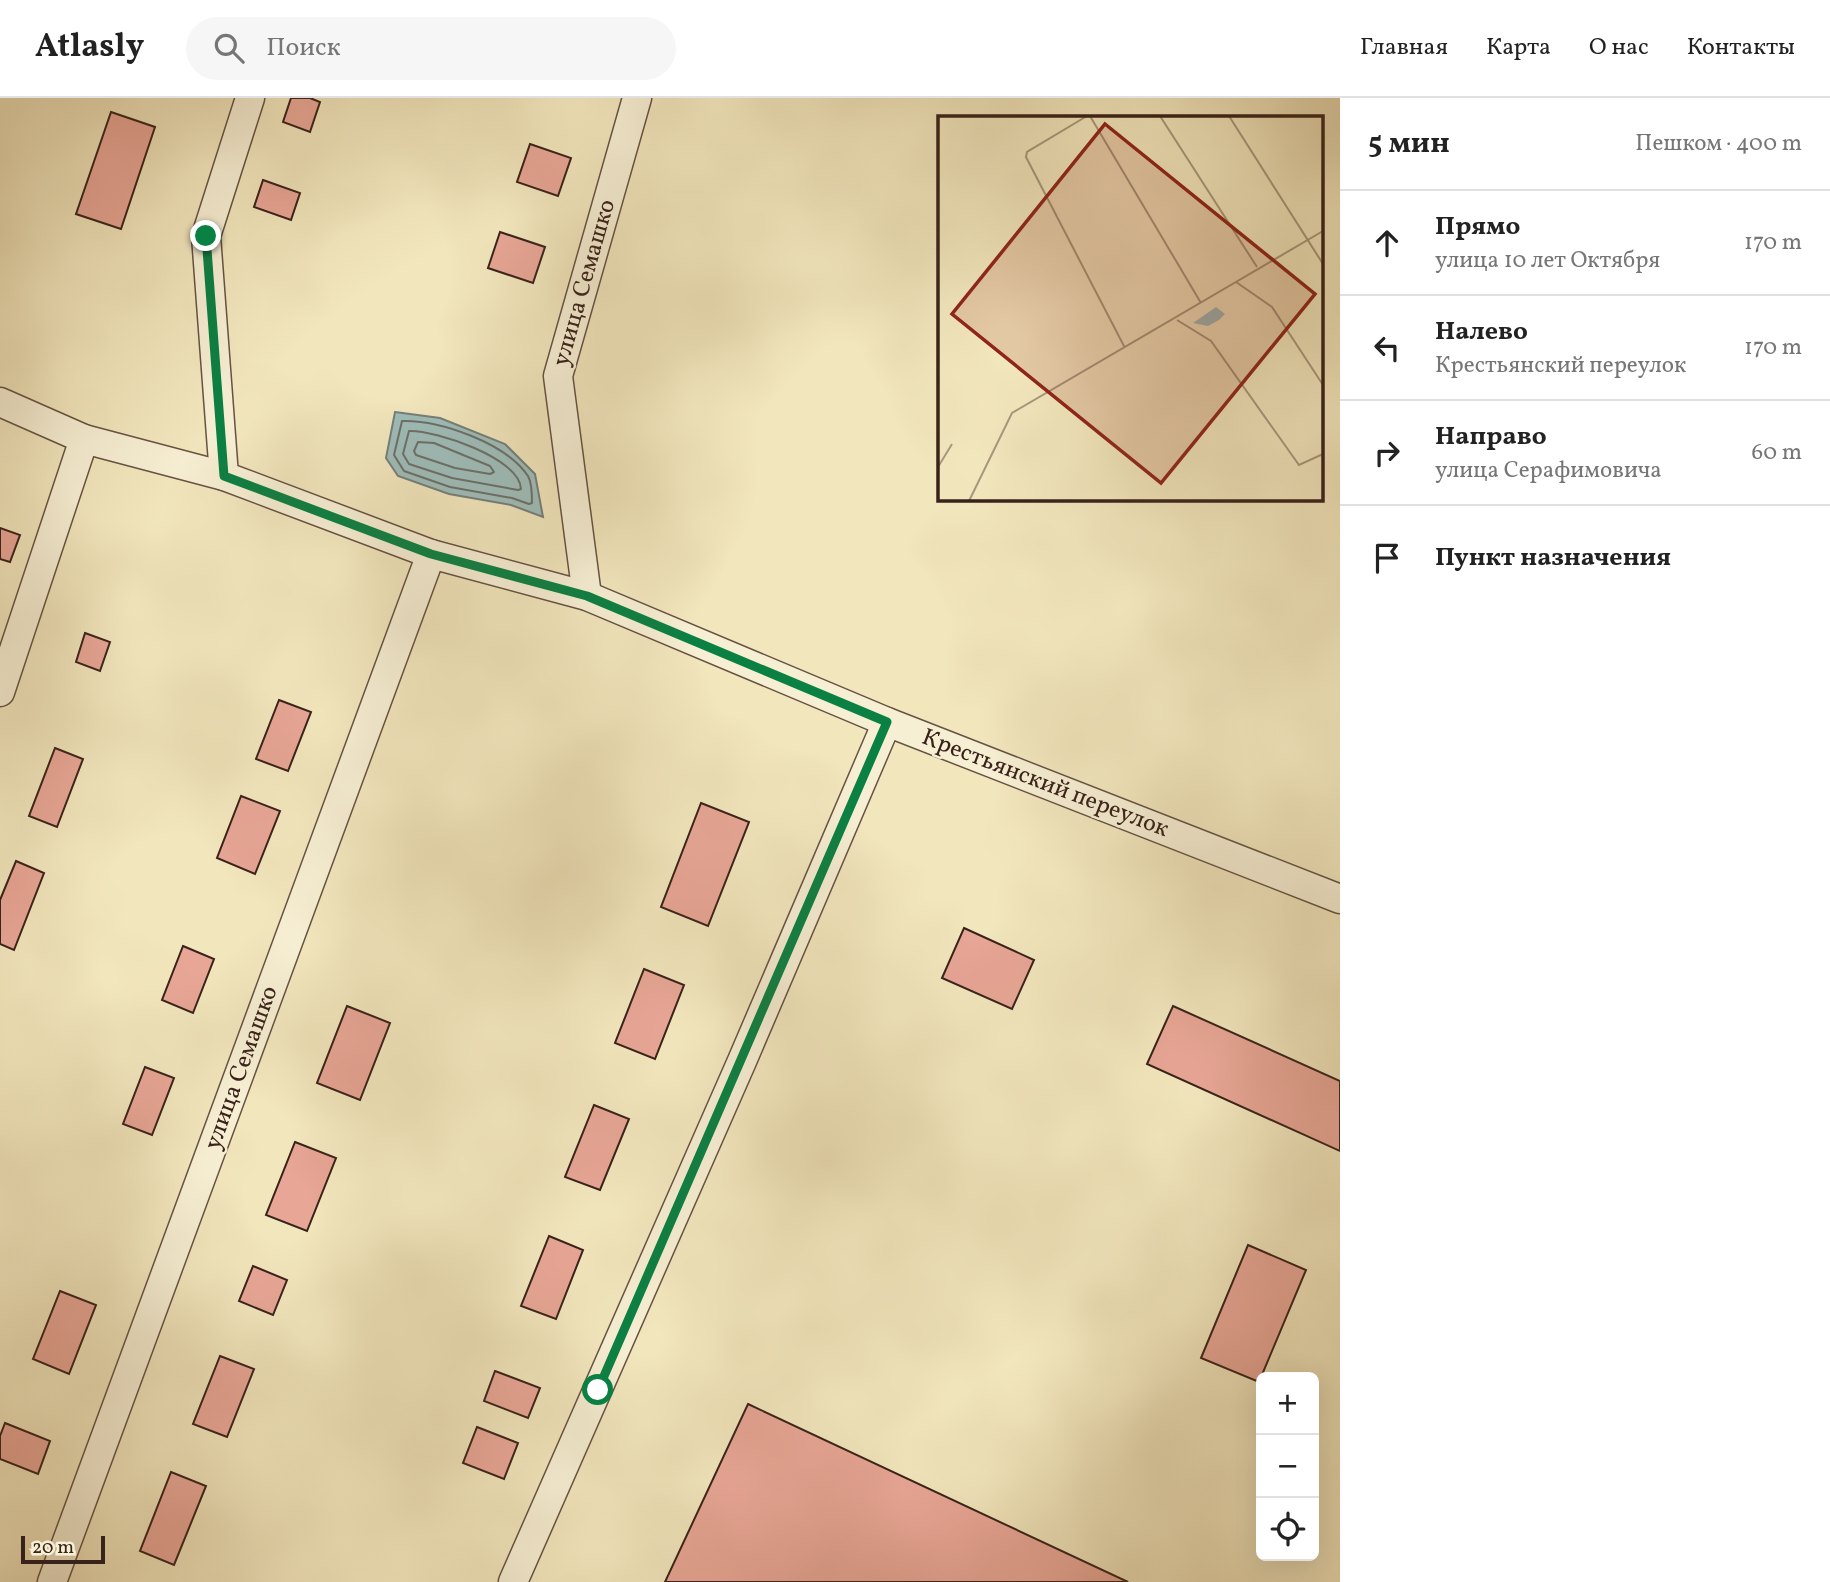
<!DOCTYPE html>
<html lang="ru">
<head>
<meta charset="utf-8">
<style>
	body { margin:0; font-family:Vollkorn,serif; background:#f6f6f6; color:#222 }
	.controls { position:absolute; right:21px; bottom:21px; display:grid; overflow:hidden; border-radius:10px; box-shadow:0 7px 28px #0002 }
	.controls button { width:63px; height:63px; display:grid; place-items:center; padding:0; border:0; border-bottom:2px solid #e0e0e0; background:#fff; color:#222; font:35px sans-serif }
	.scale { position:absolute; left:21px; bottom:18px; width:84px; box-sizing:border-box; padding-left:7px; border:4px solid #38221a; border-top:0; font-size:19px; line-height:24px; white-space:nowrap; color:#38221a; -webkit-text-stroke:5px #f7efd4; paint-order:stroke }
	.stop { position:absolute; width:21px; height:21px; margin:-16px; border:5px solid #0b8043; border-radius:50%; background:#fff }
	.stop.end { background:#0b8043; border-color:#fff; box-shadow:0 2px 7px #0008 }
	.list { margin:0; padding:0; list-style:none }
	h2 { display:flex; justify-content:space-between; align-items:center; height:91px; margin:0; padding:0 28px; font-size:30px }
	h2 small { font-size:23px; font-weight:400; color:#767676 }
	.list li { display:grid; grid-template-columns:46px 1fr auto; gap:21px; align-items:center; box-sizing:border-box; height:105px; padding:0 28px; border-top:2px solid #e0e0e0 }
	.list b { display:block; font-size:26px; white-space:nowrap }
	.list p { margin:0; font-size:23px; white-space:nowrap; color:#767676 }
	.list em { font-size:23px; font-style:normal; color:#767676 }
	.icon { flex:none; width:38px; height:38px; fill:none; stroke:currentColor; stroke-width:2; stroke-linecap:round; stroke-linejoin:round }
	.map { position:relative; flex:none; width:1340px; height:1484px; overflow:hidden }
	header { display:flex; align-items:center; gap:42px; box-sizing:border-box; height:98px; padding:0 35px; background:#fff; border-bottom:2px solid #e0e0e0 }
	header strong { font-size:33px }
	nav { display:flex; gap:38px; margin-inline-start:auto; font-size:24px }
	.search { width:490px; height:63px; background:#f6f6f6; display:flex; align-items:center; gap:18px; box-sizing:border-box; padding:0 24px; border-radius:38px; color:#767676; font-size:26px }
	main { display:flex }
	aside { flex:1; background:#fff }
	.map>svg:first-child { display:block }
	.water { fill:#9ebdba; stroke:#757f7a; stroke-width:2 }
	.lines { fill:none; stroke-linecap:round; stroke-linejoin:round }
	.shore { stroke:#6b706a; stroke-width:2 }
	.building { fill:#e8a696; stroke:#38221a; stroke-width:2 }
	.minor-casing { stroke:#665343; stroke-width:31 }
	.minor { stroke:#f7efd4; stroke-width:28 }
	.route { stroke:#0b8043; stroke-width:9 }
	.labels { text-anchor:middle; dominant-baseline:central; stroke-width:5; stroke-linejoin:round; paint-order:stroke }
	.street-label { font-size:24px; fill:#38221a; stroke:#f7efd4 }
	.inset-road { fill:none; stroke:#a8987c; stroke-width:2 }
	.view { fill:#8f2418; fill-opacity:0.15; stroke:#8f2418; stroke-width:3.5 }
	.inset-edge { fill:none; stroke:#38221a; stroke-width:3.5 }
</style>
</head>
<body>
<header>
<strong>Atlasly</strong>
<div class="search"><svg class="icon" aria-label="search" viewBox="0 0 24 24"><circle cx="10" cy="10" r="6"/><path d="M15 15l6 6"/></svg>Поиск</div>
<nav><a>Главная</a><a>Карта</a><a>О нас</a><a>Контакты</a></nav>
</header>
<main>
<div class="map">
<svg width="1340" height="1484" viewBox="0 0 1340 1484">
	<rect width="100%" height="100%" fill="#f2e6bd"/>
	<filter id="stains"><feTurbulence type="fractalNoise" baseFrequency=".00286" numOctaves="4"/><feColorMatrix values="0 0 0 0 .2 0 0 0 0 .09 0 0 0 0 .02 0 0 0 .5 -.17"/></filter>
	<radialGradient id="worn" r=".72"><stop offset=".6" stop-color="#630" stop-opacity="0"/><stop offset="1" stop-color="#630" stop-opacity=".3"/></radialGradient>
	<!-- water -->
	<path class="water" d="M 395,314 L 440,320 L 505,346 L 535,376 L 543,419 L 511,407 L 449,396 L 398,378 L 386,360 Z"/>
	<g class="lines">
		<!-- shore -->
		<g class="shore">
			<path d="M 402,323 C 440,322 506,345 528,378 C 532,385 532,397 532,405 L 529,406 L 512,400 L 450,389 L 404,373 L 394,357 Z"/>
			<path d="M 409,333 C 435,332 520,360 521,391 L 518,392 L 452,380 L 409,366 L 403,356 Z"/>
			<path d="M 418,344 L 434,345 L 490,368 L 494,374 L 490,376 L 455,370 L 416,357 L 414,353 Z"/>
		</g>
	</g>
	<!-- building -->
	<g class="building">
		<path d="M 291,0 L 310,0 L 320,4 L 310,34 L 283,24 Z"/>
		<path d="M 111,14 L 155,29 L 121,131 L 76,116 Z"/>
		<path d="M 530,46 L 571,60 L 558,98 L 517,84 Z"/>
		<path d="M 263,82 L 300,95 L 291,122 L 254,109 Z"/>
		<path d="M 500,134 L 545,149 L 533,185 L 488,170 Z"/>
		<path d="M 0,430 L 20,437 L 10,464 L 0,461 Z"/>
		<path d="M 85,535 L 110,544 L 100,573 L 76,564 Z"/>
		<path d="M 279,602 L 311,614 L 288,673 L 256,661 Z"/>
		<path d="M 55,650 L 83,661 L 57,729 L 29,718 Z"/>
		<path d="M 241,698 L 280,713 L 255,776 L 217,760 Z"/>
		<path d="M 701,705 L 749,724 L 708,828 L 661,809 Z"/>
		<path d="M 16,763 L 44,775 L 14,852 L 0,846 L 0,802 Z"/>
		<path d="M 964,830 L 1034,862 L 1012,911 L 942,880 Z"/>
		<path d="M 183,848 L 214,861 L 193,915 L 162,902 Z"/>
		<path d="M 644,871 L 684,887 L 655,961 L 615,945 Z"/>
		<path d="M 347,908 L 390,925 L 360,1002 L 317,985 Z"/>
		<path d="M 1173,908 L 1340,983 L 1340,1053 L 1147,966 Z"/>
		<path d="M 145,969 L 174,980 L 152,1037 L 123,1026 Z"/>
		<path d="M 594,1007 L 629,1021 L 600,1092 L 565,1079 Z"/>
		<path d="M 295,1044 L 336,1060 L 307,1133 L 266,1117 Z"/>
		<path d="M 549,1138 L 583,1152 L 556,1221 L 521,1208 Z"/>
		<path d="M 1248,1147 L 1306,1172 L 1259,1284 L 1201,1260 Z"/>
		<path d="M 253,1168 L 287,1182 L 273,1217 L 239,1203 Z"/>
		<path d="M 60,1193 L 96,1207 L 69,1276 L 33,1261 Z"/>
		<path d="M 220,1258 L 254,1271 L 227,1339 L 193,1326 Z"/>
		<path d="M 495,1273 L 540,1290 L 528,1320 L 484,1303 Z"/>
		<path d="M 748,1306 L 1128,1484 L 665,1484 Z"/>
		<path d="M 5,1325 L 50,1343 L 38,1376 L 0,1361 L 0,1338 Z"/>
		<path d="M 477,1329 L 518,1345 L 504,1381 L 463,1365 Z"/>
		<path d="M 171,1374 L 206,1388 L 174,1467 L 140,1453 Z"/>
	</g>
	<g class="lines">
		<!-- minor casing -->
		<g class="minor-casing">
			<g id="minor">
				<path d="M 0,304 L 84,341 L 224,378 L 431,456 L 587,498 L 887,624 L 1340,801"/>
				<path d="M 224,378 L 206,138 L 250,0"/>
				<path d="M 587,498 L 558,278 L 637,0"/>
				<path d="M 0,594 L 84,341"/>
				<path d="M 52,1484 L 431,456"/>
				<path d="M 513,1484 L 742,963 L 887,624"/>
			</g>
		</g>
		<!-- minor -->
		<use href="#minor" class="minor"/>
	</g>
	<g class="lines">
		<!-- route -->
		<path class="route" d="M 206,138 L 224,378 L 431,456 L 587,498 L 887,624 L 598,1292"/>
	</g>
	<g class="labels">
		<!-- street labels -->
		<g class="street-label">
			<text transform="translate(585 185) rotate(-74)">улица Семашко</text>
			<text transform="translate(1045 686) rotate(21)">Крестьянский переулок</text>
			<text transform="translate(242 970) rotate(-70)">улица Семашко</text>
		</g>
	</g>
	<!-- overview -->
	<g transform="translate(938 18)">
		<rect width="385" height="385" fill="#f2e6bd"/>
		<path d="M 278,191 L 287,198 L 281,204 L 270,210 L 255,207 Z" fill="#9ebdba"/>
		<path class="inset-road" d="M 149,0 L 89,36 L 88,41 L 187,232M 152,0 L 263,187M 222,0 L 319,151M 291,0 L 385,148M 298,166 L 334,191 L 385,269M 239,204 L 273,225 L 361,349 L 385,338M 0,351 L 14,328M 31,385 L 74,297 L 385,115"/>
		<path class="view" d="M 167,8 L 377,178 L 223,367 L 14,198 Z"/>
		<rect width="385" height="385" class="inset-edge"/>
	</g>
	<rect width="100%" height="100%" filter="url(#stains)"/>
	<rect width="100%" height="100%" fill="url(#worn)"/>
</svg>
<div class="controls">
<button>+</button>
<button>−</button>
<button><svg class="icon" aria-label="locate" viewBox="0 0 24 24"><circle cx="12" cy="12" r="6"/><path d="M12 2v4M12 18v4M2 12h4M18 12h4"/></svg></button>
</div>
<div class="scale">20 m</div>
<div class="stop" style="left:598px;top:1292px"></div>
<div class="stop end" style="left:206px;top:138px"></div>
</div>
<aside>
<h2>5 мин<small>Пешком · 400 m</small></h2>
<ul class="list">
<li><svg class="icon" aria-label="ahead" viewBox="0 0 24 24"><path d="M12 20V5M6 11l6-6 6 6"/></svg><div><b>Прямо</b><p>улица 10 лет Октября</p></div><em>170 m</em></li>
<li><svg class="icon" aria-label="left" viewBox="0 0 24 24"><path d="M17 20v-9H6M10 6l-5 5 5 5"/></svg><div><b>Налево</b><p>Крестьянский переулок</p></div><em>170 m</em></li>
<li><svg class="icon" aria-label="right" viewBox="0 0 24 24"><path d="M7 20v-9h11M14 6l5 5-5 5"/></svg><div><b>Направо</b><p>улица Серафимовича</p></div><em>60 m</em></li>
<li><svg class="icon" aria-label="arrive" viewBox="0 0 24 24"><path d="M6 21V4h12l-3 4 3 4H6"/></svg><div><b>Пункт назначения</b></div></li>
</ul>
</aside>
</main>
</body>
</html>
